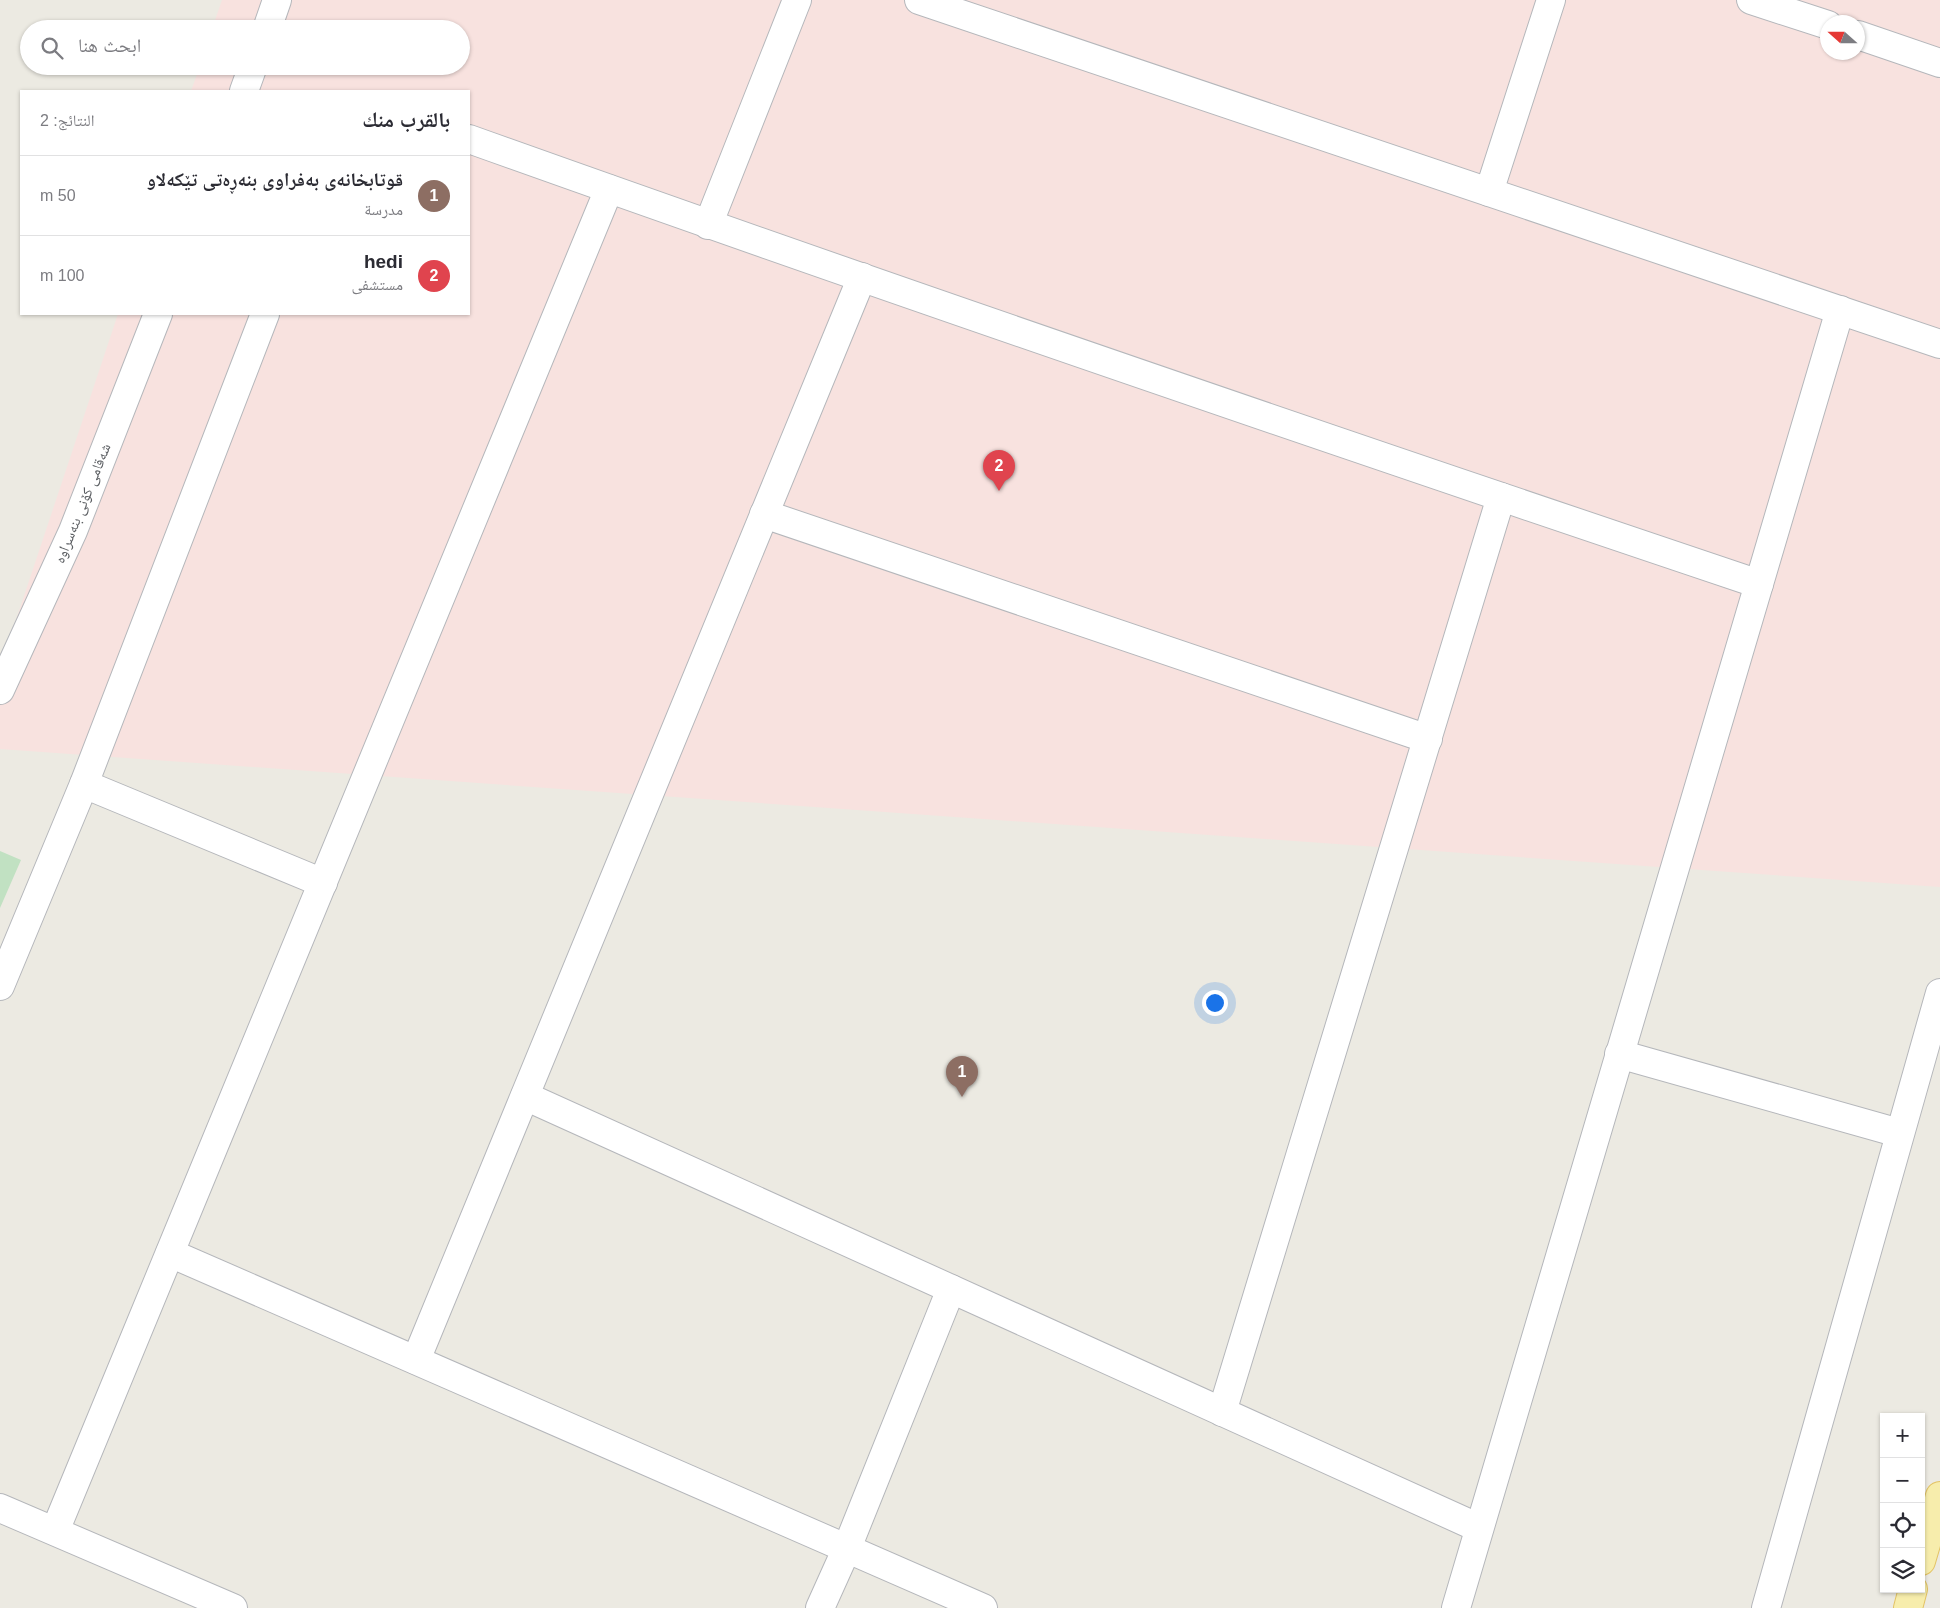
<!DOCTYPE html>
<html lang="ar">
<head>
<meta charset="utf-8">
<style>
	body { margin:0; font-family:Arial,"Noto Naskh Arabic",sans-serif; background:#f2f2f3; color:#2b2b33; direction:rtl }
	.controls { position:absolute; right:15px; bottom:15px; display:grid; overflow:hidden; border-radius:0px; box-shadow:0 1px 4px #0004 }
	.controls button { width:45px; height:45px; display:grid; place-items:center; padding:0; border:0; border-bottom:1px solid #e1e1e2; background:#fff; color:#2b2b33; font:25px sans-serif }
	.compass { position:absolute; left:1820px; top:15px; width:45px; height:45px; border-radius:50%; background:#fff; box-shadow:0 1px 4px #0004; rotate:291deg }
	.you { position:absolute; left:1214px; top:1002px; width:18px; height:18px; margin:-12px; border:4px solid #fff; border-radius:50%; background:#1a73e8; box-shadow:0 0 0 8px #1a73e833 }
	.badge { display:grid; place-items:center; width:32px; height:32px; border-radius:50%; background:#d93025; color:#fff; font-size:16px; font-weight:700 }
	.pin { position:absolute; translate:-50% -41px; filter:drop-shadow(0 1px 2px #0008) }
	.pin::after { content:''; position:absolute; top:26px; width:18px; height:15px; background:inherit; clip-path:polygon(0 0,100% 0,50% 100%) }
	.list { margin:0; padding:0; list-style:none }
	h2 { display:flex; justify-content:space-between; align-items:center; height:65px; margin:0; padding:0 20px; font-size:21px }
	h2 small { font-size:16px; font-weight:400; color:#7c7c81 }
	.list li { display:grid; grid-template-columns:32px 1fr auto; gap:15px; align-items:center; box-sizing:border-box; height:80px; padding:0 20px; border-top:1px solid #e1e1e2 }
	.list b { display:block; font-size:19px; white-space:nowrap }
	.list p { margin:0; font-size:16px; white-space:nowrap; color:#7c7c81 }
	.list em { font-size:16px; font-style:normal; color:#7c7c81 }
	.icon { flex:none; width:28px; height:28px; fill:none; stroke:currentColor; stroke-width:2; stroke-linecap:round; stroke-linejoin:round }
	.map { position:relative; flex:none; width:1940px; height:1608px; overflow:hidden; direction:ltr }
	.search { position:absolute; background:#fff; box-shadow:0 1px 4px #0004; left:20px; top:20px; width:450px; height:55px; display:flex; align-items:center; gap:12px; box-sizing:border-box; padding:0 18px; border-radius:28px; color:#7c7c81; font-size:19px }
	.panel { position:absolute; background:#fff; box-shadow:0 1px 4px #0004; left:20px; top:90px; width:450px; height:225px; border-radius:0px; direction:rtl }
	.map>svg:first-child { display:block }
	.medical { fill:#f8e2df; fill-rule:evenodd }
	.green { fill:#c1e1c2 }
	.lines { fill:none; stroke-linecap:round; stroke-linejoin:round }
	.minor-casing { stroke:#b5b7bb; stroke-width:30 }
	.major-casing { stroke:#e3c364; stroke-width:30 }
	.minor { stroke:#fff; stroke-width:28 }
	.major { stroke:#f7edac; stroke-width:28 }
	.labels { text-anchor:middle; dominant-baseline:central; stroke-width:5; stroke-linejoin:round; paint-order:stroke }
	.street-label { font-size:15px; fill:#5a5d61; stroke:#fff }
</style>
</head>
<body>
<div class="map">
<svg width="1940" height="1608" viewBox="0 0 1940 1608">
	<rect width="100%" height="100%" fill="#eceae2"/>
	<!-- medical -->
	<path class="medical" d="M 222,0 L 1940,0 L 1940,887 L 0,749 L 0,668 L 118,314 L 469,314 L 469,91 L 191,91 L 200,66 L 461,66 L 461,29 L 212,29 ZM 1828,22 L 1858,22 L 1858,52 L 1828,52 Z"/>
	<!-- green -->
	<path class="green" d="M 0,851 L 21,860 L 0,908 Z"/>
	<g class="lines">
		<!-- minor casing -->
		<g class="minor-casing">
			<g id="minor">
				<path d="M 919,0 L 1940,344"/>
				<path d="M 1751,0 L 1828,25"/>
				<path d="M 267,29 L 277,0"/>
				<path d="M 1858,35 L 1940,63"/>
				<path d="M 244,91 L 253,66"/>
				<path d="M 469,139 C 897,292 1328,439 1759,584"/>
				<path d="M 1489,192 L 1551,0"/>
				<path d="M 708,225 L 797,0"/>
				<path d="M 764,514 L 1428,739"/>
				<path d="M 0,690 L 73,531 L 158,314"/>
				<path d="M 84,784 L 323,883"/>
				<path d="M 0,986 L 84,784 L 265,314"/>
				<path d="M 1619,1054 L 1899,1133"/>
				<path d="M 525,1096 L 1479,1528"/>
				<path d="M 170,1253 L 983,1608"/>
				<path d="M 416,1360 L 862,277"/>
				<path d="M 1222,1412 L 1501,497"/>
				<path d="M 0,1508 L 233,1608"/>
				<path d="M 55,1531 L 609,189"/>
				<path d="M 820,1608 L 847,1548 L 951,1289"/>
				<path d="M 1456,1608 L 1840,310"/>
				<path d="M 1766,1608 L 1940,993"/>
			</g>
		</g>
		<!-- major casing -->
		<g class="major-casing">
			<g id="major">
				<path d="M 1921,1561 L 1940,1496"/>
				<path d="M 1908,1608 L 1913,1589"/>
			</g>
		</g>
		<!-- minor -->
		<use href="#minor" class="minor"/>
		<!-- major -->
		<use href="#major" class="major"/>
	</g>
	<g class="labels">
		<!-- street labels -->
		<g class="street-label">
			<text transform="translate(82 503) rotate(-68)">شەقامی کۆنی بنەسراوە</text>
		</g>
	</g>
</svg>
<div class="controls">
<button>+</button>
<button>−</button>
<button><svg class="icon" aria-label="locate" viewBox="0 0 24 24"><circle cx="12" cy="12" r="6"/><path d="M12 2v4M12 18v4M2 12h4M18 12h4"/></svg></button>
<button><svg class="icon" aria-label="layers" viewBox="0 0 24 24"><path d="M12 4l9 5-9 5-9-5zM3 14l9 5 9-5"/></svg></button>
</div>
<svg class="compass" viewBox="-18 -18 36 36"><path d="M0-13l5 13h-10z" fill="#e53935"/><path d="M0 13l5-13h-10z" fill="#7c7c81"/></svg>
<div class="you"></div>
<div class="pin badge" style="left:962px;top:1097px;background:#8d6e63">1</div>
<div class="pin badge" style="left:999px;top:491px;background:#e0444e">2</div>
<div class="search"><svg class="icon" aria-label="search" viewBox="0 0 24 24"><circle cx="10" cy="10" r="6"/><path d="M15 15l6 6"/></svg>ابحث هنا</div>
<section class="panel">
<h2>بالقرب منك<small>النتائج: 2</small></h2>
<ul class="list">
<li><span class="badge" style="background:#8d6e63">1</span><div><b>قوتابخانەی بەفراوی بنەڕەتی تێکەلاو</b><p>مدرسة</p></div><em>50 m</em></li>
<li><span class="badge" style="background:#e0444e">2</span><div><b>hedi</b><p>مستشفى</p></div><em>100 m</em></li>
</ul>
</section>
</div>
</body>
</html>
